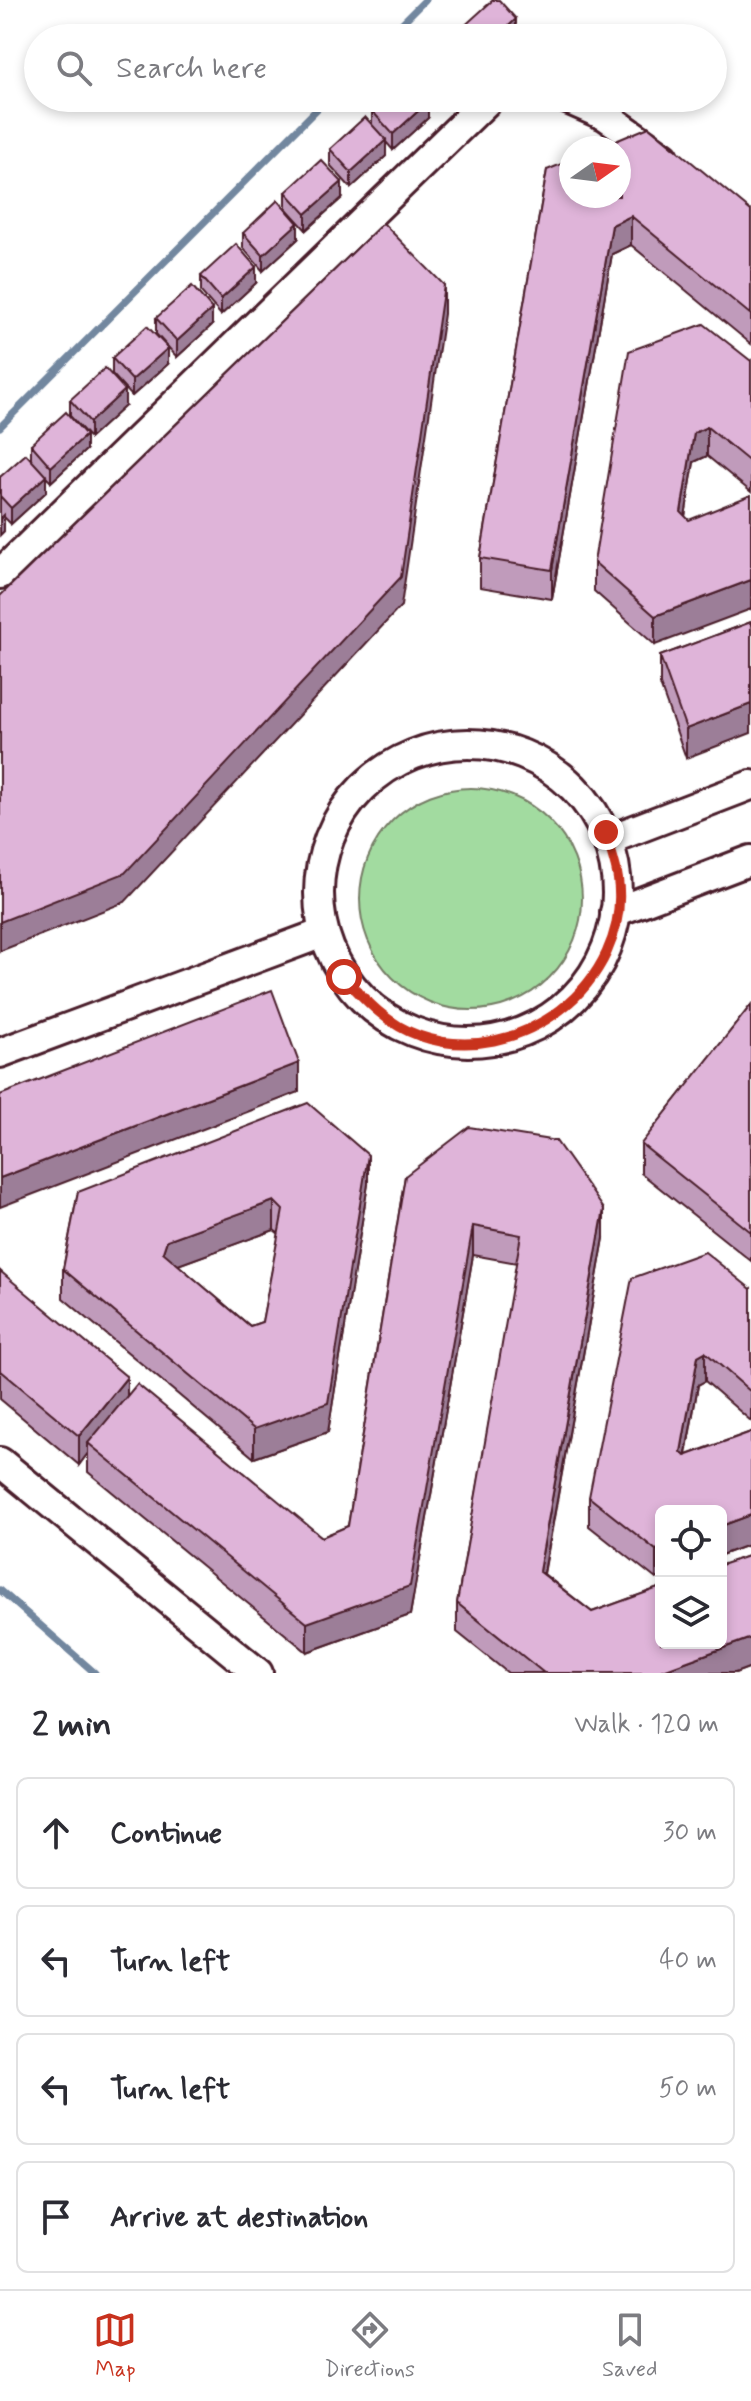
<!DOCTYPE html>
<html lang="en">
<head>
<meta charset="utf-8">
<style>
	body { margin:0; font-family:Mynerve,sans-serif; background:#f2f2f3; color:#2b2b33 }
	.controls { position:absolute; right:24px; bottom:24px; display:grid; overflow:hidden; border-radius:12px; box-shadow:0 4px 12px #0003 }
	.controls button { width:72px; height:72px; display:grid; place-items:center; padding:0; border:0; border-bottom:2px solid #e1e1e2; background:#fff; color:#2b2b33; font:40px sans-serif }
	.compass { position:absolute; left:559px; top:136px; width:72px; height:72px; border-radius:50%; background:#fff; box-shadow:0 4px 12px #0003; rotate:76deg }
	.stop { position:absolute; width:24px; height:24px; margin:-18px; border:6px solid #c8321e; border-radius:50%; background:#fff }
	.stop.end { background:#c8321e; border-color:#fff; box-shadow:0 2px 8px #0008 }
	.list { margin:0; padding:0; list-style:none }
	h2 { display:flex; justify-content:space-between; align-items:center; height:104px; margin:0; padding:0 32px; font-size:34px }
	h2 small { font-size:26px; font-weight:400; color:#7c7c81 }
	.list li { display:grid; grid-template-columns:52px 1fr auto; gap:24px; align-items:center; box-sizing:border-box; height:112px; margin:0 16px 16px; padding:0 16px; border:2px solid #e1e1e2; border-radius:12px }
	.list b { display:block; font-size:30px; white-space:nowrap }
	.list em { font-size:26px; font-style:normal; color:#7c7c81 }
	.icon { flex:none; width:44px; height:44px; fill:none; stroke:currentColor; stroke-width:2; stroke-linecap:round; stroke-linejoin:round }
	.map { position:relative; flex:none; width:751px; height:1673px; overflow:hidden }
	.search { position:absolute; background:#fff; box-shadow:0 4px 12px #0003; left:24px; right:24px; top:24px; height:88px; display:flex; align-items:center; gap:20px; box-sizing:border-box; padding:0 28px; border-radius:44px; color:#7c7c81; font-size:30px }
	.sheet { height:616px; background:#fff }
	nav { display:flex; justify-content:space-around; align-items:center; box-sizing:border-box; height:112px; border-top:2px solid #e1e1e2; background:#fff; font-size:22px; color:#7c7c81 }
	nav a { display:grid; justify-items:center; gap:4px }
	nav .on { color:#c8321e }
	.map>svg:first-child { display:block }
	.green { fill:#a2dba0; stroke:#767d66; stroke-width:2 }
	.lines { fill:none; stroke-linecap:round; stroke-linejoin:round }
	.stream { stroke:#72879f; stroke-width:7 }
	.minor-casing { stroke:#4a1f2b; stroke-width:34 }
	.minor { stroke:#fff; stroke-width:28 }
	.wall { fill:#c09bbb; stroke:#4a1f2b; stroke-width:2; fill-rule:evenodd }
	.shaded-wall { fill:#9c7e98; stroke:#4a1f2b; stroke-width:2 }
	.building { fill:#dfb4d9; stroke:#4a1f2b; stroke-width:2; fill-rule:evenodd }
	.route { stroke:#c8321e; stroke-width:10 }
</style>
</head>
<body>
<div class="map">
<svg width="751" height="1673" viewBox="0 0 751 1673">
	<rect width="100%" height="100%" fill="#fff"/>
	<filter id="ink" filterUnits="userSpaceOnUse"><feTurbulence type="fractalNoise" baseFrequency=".0125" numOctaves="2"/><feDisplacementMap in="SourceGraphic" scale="16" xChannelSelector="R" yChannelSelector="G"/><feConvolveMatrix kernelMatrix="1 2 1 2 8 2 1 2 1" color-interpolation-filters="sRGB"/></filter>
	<g filter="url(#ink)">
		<!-- green -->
		<circle class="green" cx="471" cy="899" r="111"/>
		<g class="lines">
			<!-- stream -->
			<g class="stream">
				<path d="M 387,38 L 425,0"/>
				<path d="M 0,427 L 328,98"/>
				<path d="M 0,1590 L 95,1673"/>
			</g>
			<!-- minor casing -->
			<g class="minor-casing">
				<g id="minor">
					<path d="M 565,98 L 606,116 L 664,157"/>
					<path d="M 0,574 L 490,98"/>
					<circle cx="468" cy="893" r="149"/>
					<path d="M 608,840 L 751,785"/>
					<path d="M 615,912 L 751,860"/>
					<path d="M 0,1053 L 323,933"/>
					<path d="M 0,1462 L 258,1673"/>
				</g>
			</g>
			<!-- minor -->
			<use href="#minor" class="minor"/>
		</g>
		<!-- wall -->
		<g class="wall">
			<path d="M 461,29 L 516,35 L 513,38 L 461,38 Z"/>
			<path d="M 426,98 L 447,98 L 436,109 Z"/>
			<path d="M 372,111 L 428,118 L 393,150 L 386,142 L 386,156 L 351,188 L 330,165 L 330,149 L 372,125 Z"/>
			<path d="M 547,170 L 751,211 L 751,344 L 631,245 L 612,254 L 552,599 L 480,587 L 480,558 Z"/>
			<path d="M 286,192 L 342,198 L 306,230 L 286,208 Z"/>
			<path d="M 243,233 L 298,239 L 263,271 L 243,248 Z"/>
			<path d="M 201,276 L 256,283 L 221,315 L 201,292 Z"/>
			<path d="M 156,318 L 212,325 L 177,357 L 156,334 Z"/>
			<path d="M 112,358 L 168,364 L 132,396 L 112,374 Z"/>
			<path d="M 751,361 L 751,492 L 707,456 L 694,462 L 685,516 L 655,645 L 594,591 L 594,562 Z"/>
			<path d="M 70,400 L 125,406 L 90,438 L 70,416 Z"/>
			<path d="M 31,444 L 86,450 L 51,482 L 46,477 L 46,492 L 11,524 L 4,517 L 4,531 L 0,535 L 0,477 L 31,459 Z"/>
			<path d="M 751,622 L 686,758 L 660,685 L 660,656 Z"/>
			<path d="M 751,1005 L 751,1261 L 641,1173 L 641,1144 Z"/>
			<path d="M 405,1176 L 604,1238 L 544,1574 L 592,1612 L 751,1555 L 751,1667 L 735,1673 L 508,1673 L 457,1632 L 457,1603 L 517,1263 L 473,1255 L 410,1615 L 307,1652 L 88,1472 L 88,1453 L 79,1465 L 0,1399 L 0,1271 L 127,1396 L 322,1537 L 348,1526 Z"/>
			<path d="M 368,1184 L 328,1432 L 254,1458 L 63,1298 L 63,1269 L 78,1192 ZM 274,1230 L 279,1234 L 262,1322 L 250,1326 L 178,1265 Z"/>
			<path d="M 751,1289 L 751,1421 L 705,1381 L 698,1385 L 686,1455 L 751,1432 L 751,1544 L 721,1555 L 721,1511 L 656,1579 L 589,1526 L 589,1497 Z"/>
		</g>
		<!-- shaded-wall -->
		<g class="shaded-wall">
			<path d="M 516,19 L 516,35 L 513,38 L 496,38 Z"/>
			<path d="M 436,98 L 447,98 L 436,109 Z"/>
			<path d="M 428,102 L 428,118 L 393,150 L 393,134 Z"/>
			<path d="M 386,140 L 386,156 L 351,188 L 351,172 Z"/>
			<path d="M 342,182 L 342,198 L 306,230 L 306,214 Z"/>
			<path d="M 631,216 L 631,245 L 612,254 L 552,599 L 552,570 L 612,225 Z"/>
			<path d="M 298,223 L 298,239 L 263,271 L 263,255 Z"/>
			<path d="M 256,267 L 256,283 L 221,315 L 221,299 Z"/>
			<path d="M 444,285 L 444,314 L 401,606 L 125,902 L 0,951 L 0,922 Z"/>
			<path d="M 212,309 L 212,325 L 177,357 L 177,341 Z"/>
			<path d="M 168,348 L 168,364 L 132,396 L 132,380 Z"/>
			<path d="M 125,390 L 125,406 L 90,438 L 90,422 Z"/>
			<path d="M 707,427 L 707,456 L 694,462 L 681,541 L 681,512 L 694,433 Z"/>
			<path d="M 86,435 L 86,450 L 51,482 L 51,467 Z"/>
			<path d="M 46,476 L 46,492 L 11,524 L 11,508 Z"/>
			<path d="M 4,515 L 4,531 L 0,535 L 0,519 Z"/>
			<path d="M 751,580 L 751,609 L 655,645 L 655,616 Z"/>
			<path d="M 751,704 L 751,733 L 686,758 L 686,729 Z"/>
			<path d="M 299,1063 L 299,1092 L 0,1207 L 0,1178 Z"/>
			<path d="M 368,1155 L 368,1184 L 328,1432 L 254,1458 L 254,1429 Z"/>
			<path d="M 274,1201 L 274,1230 L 167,1269 L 163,1252 L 167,1240 Z"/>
			<path d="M 604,1209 L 604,1238 L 539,1600 L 539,1571 Z"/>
			<path d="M 473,1226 L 473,1255 L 410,1615 L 307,1652 L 307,1623 Z"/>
			<path d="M 705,1352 L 705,1381 L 698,1385 L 681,1481 L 681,1452 L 698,1356 Z"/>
			<path d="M 127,1377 L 127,1406 L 88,1443 L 88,1453 L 79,1465 L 79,1436 Z"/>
			<path d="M 751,1515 L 751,1544 L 721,1555 L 721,1526 Z"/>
			<path d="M 661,1548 L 661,1577 L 656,1579 L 656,1550 Z"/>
			<path d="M 751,1638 L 751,1667 L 735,1673 L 655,1673 Z"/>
		</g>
		<!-- building -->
		<g class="building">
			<path d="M 493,0 L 499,0 L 516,19 L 496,38 L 469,38 L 461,29 Z"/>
			<path d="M 387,98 L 425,98 L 428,102 L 393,134 L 372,111 Z"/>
			<path d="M 365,117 L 386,140 L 351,172 L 330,149 Z"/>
			<path d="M 649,127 L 751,211 L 751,315 L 631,216 L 612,225 L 552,570 L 480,558 L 547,170 L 571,160 L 571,196 L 619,196 L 619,148 L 599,148 Z"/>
			<path d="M 321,160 L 342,182 L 306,214 L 286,192 Z"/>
			<path d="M 278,200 L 298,223 L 263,255 L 243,233 Z"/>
			<path d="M 383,223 L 444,285 L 401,577 L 125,873 L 0,922 L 0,596 Z"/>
			<path d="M 236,244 L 256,267 L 221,299 L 201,276 Z"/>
			<path d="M 192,286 L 212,309 L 177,341 L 156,318 Z"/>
			<path d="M 704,324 L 751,361 L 751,463 L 707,427 L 694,433 L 681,512 L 689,520 L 751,495 L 751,580 L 655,616 L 594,562 L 629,351 Z"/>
			<path d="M 147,326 L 168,348 L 132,380 L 112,358 Z"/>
			<path d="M 105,368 L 125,390 L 90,422 L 70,400 Z"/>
			<path d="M 66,412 L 86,435 L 51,467 L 31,444 Z"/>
			<path d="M 26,454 L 46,476 L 11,508 L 0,496 L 0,477 Z"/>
			<path d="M 751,622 L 751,704 L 686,729 L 660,656 Z"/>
			<path d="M 272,990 L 299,1063 L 0,1178 L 0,1095 Z"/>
			<path d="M 751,1005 L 751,1232 L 641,1144 Z"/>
			<path d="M 308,1103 L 368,1155 L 328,1403 L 254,1429 L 63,1269 L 78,1192 ZM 274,1201 L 283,1210 L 262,1322 L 250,1326 L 163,1252 L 167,1240 Z"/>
			<path d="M 469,1127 L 556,1141 L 604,1209 L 539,1571 L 592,1612 L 661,1587 L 661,1643 L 721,1643 L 721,1565 L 751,1555 L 751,1638 L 655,1673 L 544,1673 L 457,1603 L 521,1235 L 473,1226 L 410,1586 L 307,1623 L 88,1443 L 137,1384 L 322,1537 L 348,1526 L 405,1176 Z"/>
			<path d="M 705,1252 L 751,1289 L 751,1392 L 705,1352 L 698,1356 L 681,1452 L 685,1456 L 751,1432 L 751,1515 L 721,1526 L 721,1511 L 661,1511 L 661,1548 L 656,1550 L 589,1497 L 632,1278 Z"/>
			<path d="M 0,1271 L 127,1377 L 79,1436 L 0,1370 Z"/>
		</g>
	</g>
	<g class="lines" filter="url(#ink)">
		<!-- route -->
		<path class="route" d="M 344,977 C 366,1001 388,1025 420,1036 C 517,1070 632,984 618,879 C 616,863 609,847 606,832"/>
	</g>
</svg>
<div class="controls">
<button><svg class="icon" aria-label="locate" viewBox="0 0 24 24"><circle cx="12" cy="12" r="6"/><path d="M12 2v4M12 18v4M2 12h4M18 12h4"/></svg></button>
<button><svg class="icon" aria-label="layers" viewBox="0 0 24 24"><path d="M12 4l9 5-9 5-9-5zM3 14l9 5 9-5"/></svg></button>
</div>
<svg class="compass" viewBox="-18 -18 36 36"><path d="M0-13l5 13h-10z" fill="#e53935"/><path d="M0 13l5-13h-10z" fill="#7c7c81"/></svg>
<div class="stop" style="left:344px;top:977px"></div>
<div class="stop end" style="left:606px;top:832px"></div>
<div class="search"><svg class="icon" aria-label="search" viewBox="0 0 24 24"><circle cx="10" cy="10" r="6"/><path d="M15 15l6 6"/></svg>Search here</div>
</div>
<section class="sheet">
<h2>2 min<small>Walk · 120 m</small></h2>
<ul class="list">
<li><svg class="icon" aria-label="ahead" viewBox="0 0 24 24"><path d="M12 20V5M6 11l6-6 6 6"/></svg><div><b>Continue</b></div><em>30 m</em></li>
<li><svg class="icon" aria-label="left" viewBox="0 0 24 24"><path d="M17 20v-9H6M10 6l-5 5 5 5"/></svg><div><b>Turn left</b></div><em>40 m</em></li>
<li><svg class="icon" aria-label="left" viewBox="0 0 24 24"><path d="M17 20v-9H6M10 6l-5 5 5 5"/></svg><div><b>Turn left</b></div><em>50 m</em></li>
<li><svg class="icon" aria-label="arrive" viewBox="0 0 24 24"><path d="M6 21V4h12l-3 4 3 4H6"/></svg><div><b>Arrive at destination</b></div></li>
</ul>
</section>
<nav>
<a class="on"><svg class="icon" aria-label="map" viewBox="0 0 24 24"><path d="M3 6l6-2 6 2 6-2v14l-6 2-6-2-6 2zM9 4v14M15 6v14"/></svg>Map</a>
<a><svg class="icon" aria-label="directions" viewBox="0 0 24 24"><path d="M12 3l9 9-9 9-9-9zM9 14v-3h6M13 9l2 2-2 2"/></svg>Directions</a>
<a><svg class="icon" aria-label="saved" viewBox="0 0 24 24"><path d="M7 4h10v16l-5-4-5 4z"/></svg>Saved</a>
</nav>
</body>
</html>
